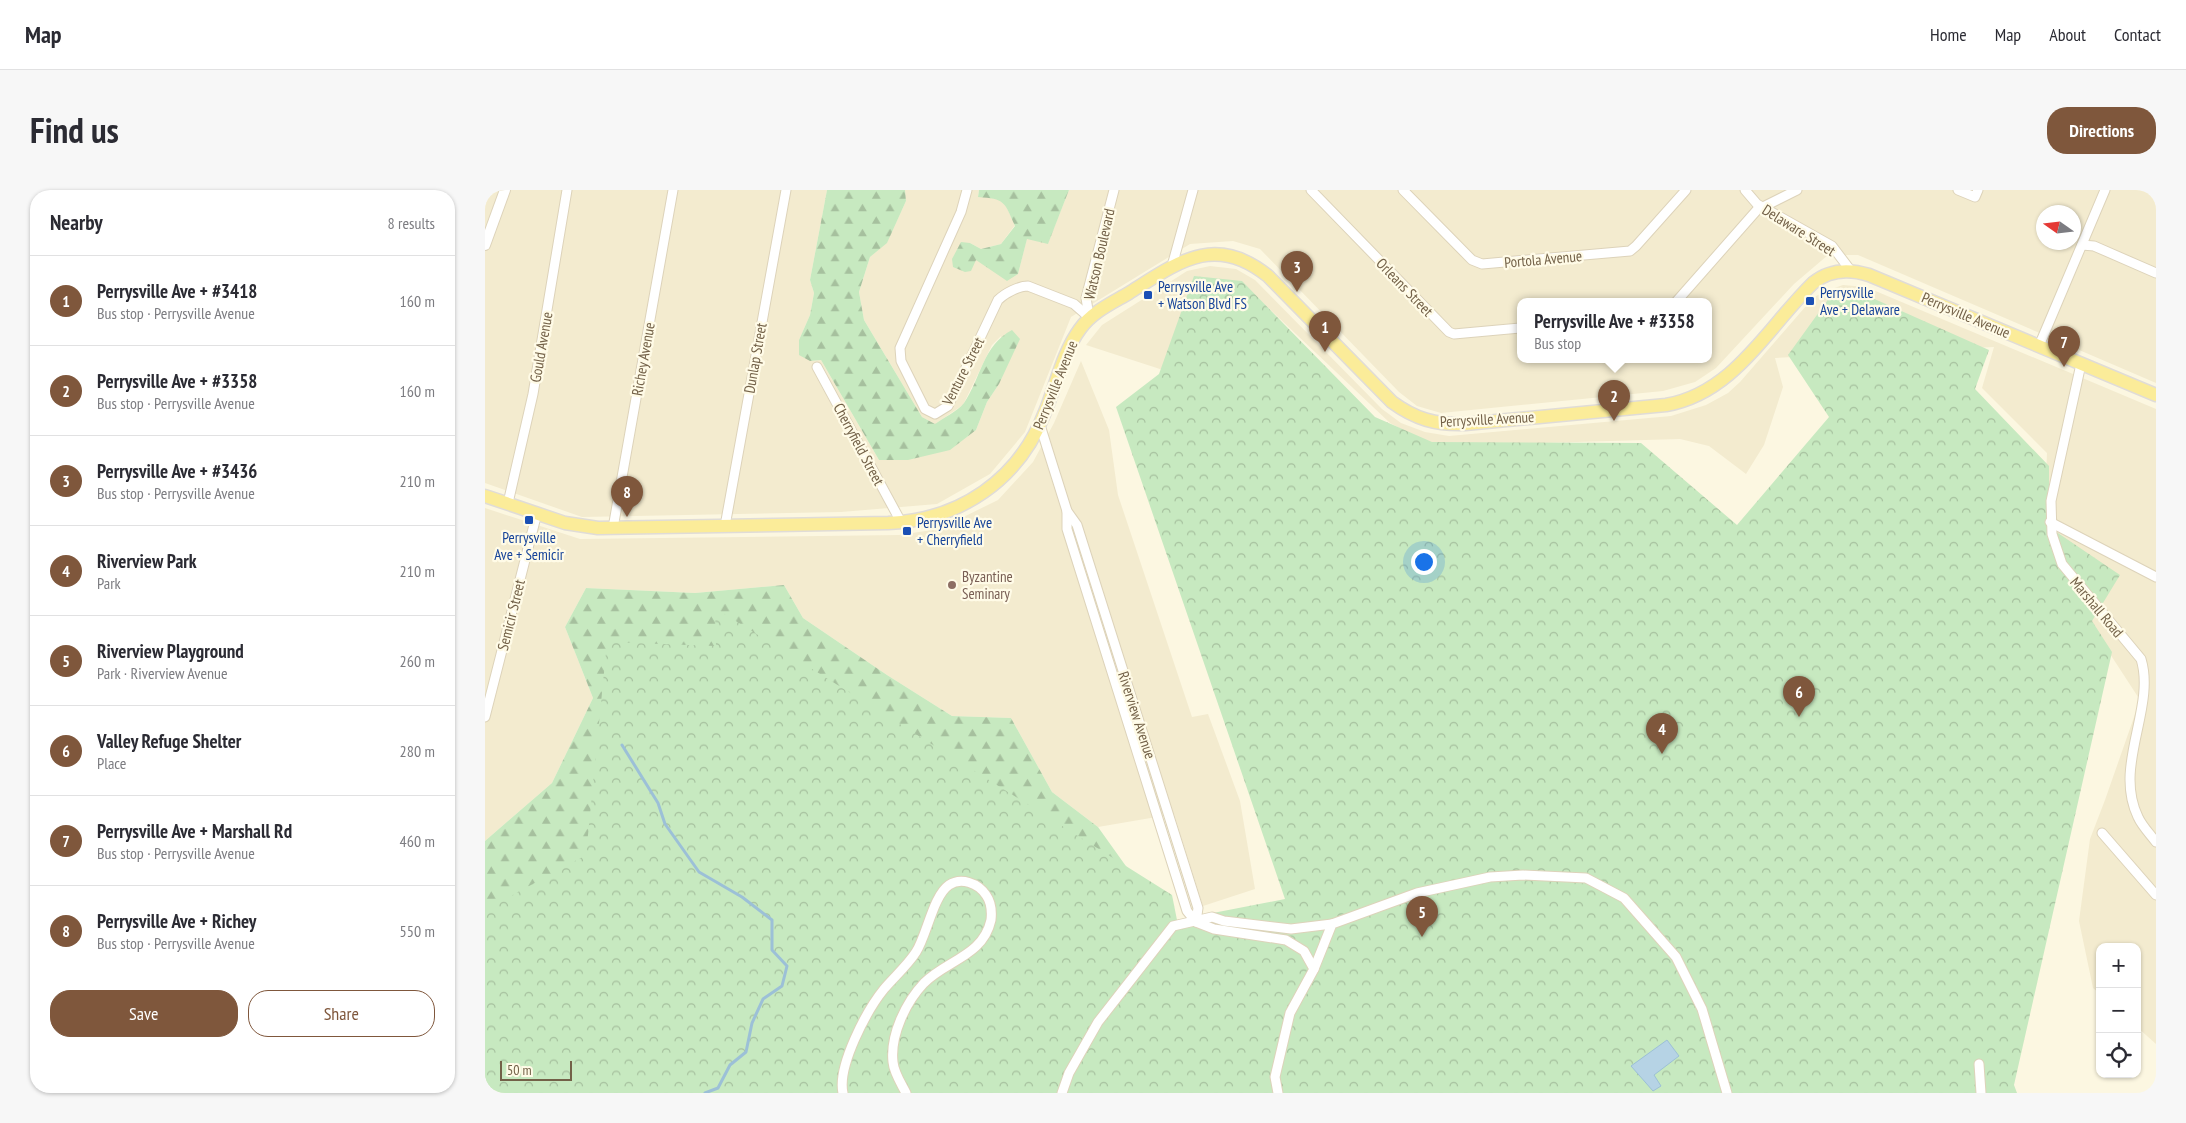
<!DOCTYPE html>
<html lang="en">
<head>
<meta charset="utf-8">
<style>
	body { margin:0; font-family:"PT Sans Narrow",sans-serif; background:#f7f7f7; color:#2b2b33 }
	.controls { position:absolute; right:15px; bottom:15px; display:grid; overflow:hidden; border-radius:10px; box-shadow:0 1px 4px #0004 }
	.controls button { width:45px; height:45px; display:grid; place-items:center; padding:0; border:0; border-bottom:1px solid #e1e1e2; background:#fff; color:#2b2b33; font:25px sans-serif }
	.compass { position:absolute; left:1551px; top:15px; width:45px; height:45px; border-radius:50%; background:#fff; box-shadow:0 1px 4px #0004; rotate:284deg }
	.scale { position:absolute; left:15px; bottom:12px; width:72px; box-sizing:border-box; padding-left:5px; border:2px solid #736148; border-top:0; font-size:14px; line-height:18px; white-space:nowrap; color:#736148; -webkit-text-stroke:4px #fffbe7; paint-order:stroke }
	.you { position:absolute; left:938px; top:371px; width:18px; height:18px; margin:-12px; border:4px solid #fff; border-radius:50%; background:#1a73e8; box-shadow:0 0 0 8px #1a73e833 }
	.badge { display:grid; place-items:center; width:32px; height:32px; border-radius:50%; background:#7f573c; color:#fff; font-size:16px; font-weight:700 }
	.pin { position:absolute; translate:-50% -41px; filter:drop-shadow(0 1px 2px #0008) }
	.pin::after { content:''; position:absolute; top:26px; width:18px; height:15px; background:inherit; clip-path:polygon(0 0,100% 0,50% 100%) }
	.popup { position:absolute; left:1032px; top:108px; width:195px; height:65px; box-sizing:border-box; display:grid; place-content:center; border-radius:10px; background:#fff; filter:drop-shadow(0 1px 4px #0005); font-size:16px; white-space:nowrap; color:#7c7c81 }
	.popup b { font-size:19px; color:#2b2b33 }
	.popup::after { content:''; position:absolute; left:50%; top:100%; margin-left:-10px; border:10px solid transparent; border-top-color:#fff }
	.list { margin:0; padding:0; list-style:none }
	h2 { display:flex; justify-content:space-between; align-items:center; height:65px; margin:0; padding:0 20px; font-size:21px }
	h2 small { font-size:16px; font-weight:400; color:#7c7c81 }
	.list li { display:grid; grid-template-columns:32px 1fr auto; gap:15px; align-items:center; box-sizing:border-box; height:90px; padding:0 20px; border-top:1px solid #e1e1e2 }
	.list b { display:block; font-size:19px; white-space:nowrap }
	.list p { margin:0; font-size:16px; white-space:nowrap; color:#7c7c81 }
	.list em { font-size:16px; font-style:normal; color:#7c7c81 }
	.actions { display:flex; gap:10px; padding:15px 20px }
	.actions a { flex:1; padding:11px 0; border:1px solid #7f573c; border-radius:20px; text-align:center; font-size:18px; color:#7f573c }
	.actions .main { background:#7f573c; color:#fff }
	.icon { flex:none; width:28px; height:28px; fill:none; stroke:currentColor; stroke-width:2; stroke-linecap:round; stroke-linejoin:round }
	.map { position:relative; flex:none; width:1671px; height:903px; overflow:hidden; border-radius:20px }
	header { display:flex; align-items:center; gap:30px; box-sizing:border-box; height:70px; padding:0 25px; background:#fff; border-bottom:1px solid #e1e1e2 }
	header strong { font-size:24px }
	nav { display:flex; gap:28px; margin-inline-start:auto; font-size:18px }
	.intro { display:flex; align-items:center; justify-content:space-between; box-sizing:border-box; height:120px; padding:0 30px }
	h1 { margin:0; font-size:35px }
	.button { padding:12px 22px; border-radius:20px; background:#7f573c; color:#fff; font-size:18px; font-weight:700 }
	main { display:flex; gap:30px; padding:0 30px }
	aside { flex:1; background:#fff; border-radius:20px; box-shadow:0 1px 4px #0004 }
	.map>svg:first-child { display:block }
	.residential { fill:#f3ebcf; fill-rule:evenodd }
	.forest { fill:url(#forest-firs) }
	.park { fill:url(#park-crowns) }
	.water { fill:#b6d3e5; stroke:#9cc0d7 }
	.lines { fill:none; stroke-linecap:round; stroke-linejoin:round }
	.stream { stroke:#9cc0d7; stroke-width:3 }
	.minor-casing { stroke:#ddd3ba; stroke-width:11 }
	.tertiary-casing { stroke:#ddd3ba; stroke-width:12 }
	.primary-casing { stroke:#e0dcd7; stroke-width:15 }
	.minor { stroke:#fff; stroke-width:9 }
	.tertiary { stroke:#fff; stroke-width:10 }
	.primary { stroke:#fbec99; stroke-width:12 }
	.transit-dot { fill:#1a4fb4; stroke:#fffbe7; stroke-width:2 }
	.education-dot { fill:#8d6e63; stroke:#fffbe7; stroke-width:2 }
	.labels { text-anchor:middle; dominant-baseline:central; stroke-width:4.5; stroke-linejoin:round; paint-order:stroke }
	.street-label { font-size:15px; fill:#736148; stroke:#fffbe7 }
	.transit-label { font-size:15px; fill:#164399; stroke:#fffbe7; text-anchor:start }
	.education-label { font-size:15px; fill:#785e54; stroke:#fffbe7; text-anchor:start }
</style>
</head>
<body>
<header>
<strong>Map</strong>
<nav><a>Home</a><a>Map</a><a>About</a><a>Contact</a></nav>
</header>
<div class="intro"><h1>Find us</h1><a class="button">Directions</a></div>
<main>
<aside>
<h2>Nearby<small>8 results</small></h2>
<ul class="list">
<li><span class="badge">1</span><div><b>Perrysville Ave + #3418</b><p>Bus stop · Perrysville Avenue</p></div><em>160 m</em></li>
<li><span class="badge">2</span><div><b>Perrysville Ave + #3358</b><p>Bus stop · Perrysville Avenue</p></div><em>160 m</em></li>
<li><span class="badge">3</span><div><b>Perrysville Ave + #3436</b><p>Bus stop · Perrysville Avenue</p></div><em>210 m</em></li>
<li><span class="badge">4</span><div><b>Riverview Park</b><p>Park</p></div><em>210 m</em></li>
<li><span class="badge">5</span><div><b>Riverview Playground</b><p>Park · Riverview Avenue</p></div><em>260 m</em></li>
<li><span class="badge">6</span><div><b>Valley Refuge Shelter</b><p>Place</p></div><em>280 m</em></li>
<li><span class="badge">7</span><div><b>Perrysville Ave + Marshall Rd</b><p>Bus stop · Perrysville Avenue</p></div><em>460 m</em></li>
<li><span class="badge">8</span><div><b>Perrysville Ave + Richey</b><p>Bus stop · Perrysville Avenue</p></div><em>550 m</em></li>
</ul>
<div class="actions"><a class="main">Save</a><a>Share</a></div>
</aside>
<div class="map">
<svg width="1671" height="903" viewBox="0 0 1671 903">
	<defs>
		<pattern id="forest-firs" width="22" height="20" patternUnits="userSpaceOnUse" patternTransform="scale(1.25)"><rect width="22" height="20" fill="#c7e9c0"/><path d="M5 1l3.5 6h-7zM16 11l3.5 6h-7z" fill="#a6c09e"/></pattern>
		<pattern id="park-crowns" width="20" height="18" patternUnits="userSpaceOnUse" patternTransform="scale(1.25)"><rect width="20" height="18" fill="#c7e9c0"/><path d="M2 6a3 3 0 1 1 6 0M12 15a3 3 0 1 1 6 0" fill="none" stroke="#a6c09e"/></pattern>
	</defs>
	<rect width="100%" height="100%" fill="#fcf7e1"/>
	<!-- residential -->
	<g class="residential">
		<path d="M 0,0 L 342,0 L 325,90 L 329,103 L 325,125 L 314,150 L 325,171 L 336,170 L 394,270 L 491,240 L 502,212 L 514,194 L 516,146 L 507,155 L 478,215 L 450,234 L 437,227 L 379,130 L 374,102 L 385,67 L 402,52 L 421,11 L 420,0 L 494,0 L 493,6 L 512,8 L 520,14 L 530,35 L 516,54 L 496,59 L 485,53 L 491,70 L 533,84 L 542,48 L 563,53 L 584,0 L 1671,0 L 1671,193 L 1373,65 L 1343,65 L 1309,94 L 1231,178 L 1210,192 L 1178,201 L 956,223 L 932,216 L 914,202 L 775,59 L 748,51 L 705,54 L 586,127 L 540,242 L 505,284 L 452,314 L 356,322 L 97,327 L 0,293 ZM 1558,22 L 1588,22 L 1588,52 L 1558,52 ZM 1035,112 L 1223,112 L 1223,170 L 1035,170 Z"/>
		<path d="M 725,76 L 751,79 L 770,90 L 897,219 L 916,233 L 940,242 L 964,246 L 1186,226 L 1221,215 L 1243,203 L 1255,192 L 1328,108 L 1338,102 L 1358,95 L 1381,97 L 1671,219 L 1671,854 L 1652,837 L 1652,757 L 1615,757 L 1615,804 L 1608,798 L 1594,731 L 1605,649 L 1620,610 L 1655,510 L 1558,361 L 1562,263 L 1497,198 L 1509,157 L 1290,168 L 1298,197 L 1279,255 L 1261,284 L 1224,256 L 1195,249 L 947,256 L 905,233 L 774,109 L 678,180 L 601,155 L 617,135 L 677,97 L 702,81 Z"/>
		<path d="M 596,171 L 624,240 L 633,305 L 707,527 L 723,524 L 755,611 L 770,699 L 718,716 L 689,624 L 613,637 L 567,602 L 526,528 L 467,526 L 402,485 L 318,428 L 299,395 L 210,403 L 101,398 L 80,437 L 108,508 L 67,593 L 0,651 L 0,318 L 95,349 L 414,345 L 454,339 L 513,310 L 548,272 L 569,233 Z"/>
	</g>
	<!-- forest -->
	<g class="forest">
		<path d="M 342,0 L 420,0 L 421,11 L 402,53 L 385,67 L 374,102 L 379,130 L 437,227 L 450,234 C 458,228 473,221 479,213 C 496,188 498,155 527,140 L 535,149 L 514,194 L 502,212 L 491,240 L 465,260 L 423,270 L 394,270 L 336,170 L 325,171 L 314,165 L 314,150 L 325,125 L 329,103 L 325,90 Z"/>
		<path d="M 494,0 L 584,0 L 563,54 L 542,49 L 533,84 L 522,91 L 491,70 L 486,81 L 480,82 L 468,77 L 467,69 L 476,52 L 485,53 L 496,59 L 516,54 L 530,36 C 519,11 520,9 493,7 Z"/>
		<path d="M 299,395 L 318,428 L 402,485 L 467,526 L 526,528 L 567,602 L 613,637 L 648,686 L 0,903 L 0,651 L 67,593 L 108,508 L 80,437 L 101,398 L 210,403 Z"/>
	</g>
	<!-- park -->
	<path class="park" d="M 709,86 L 757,91 L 890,227 L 947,252 L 1156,253 L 1252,335 L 1344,227 L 1303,165 L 1350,100 L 1367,99 L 1504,160 L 1490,199 L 1564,276 L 1564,337 L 1635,385 L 1607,431 L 1627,462 L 1529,895 L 1532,903 L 0,903 L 0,720 L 101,665 L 122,452 L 231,456 L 230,418 L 687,705 L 692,730 L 800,709 L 631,217 L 674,184 Z"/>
	<!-- water -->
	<path class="water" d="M 1182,850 L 1194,866 L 1169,885 L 1176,896 L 1168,901 L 1146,876 Z"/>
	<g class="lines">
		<!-- stream -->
		<path class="stream" d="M 137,555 L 173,613 L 180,634 L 214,682 L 257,707 L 287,730 L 287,760 L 302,776 L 297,796 L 278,809 L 267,833 L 261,862 L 245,875 L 233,898 L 220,903"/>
		<!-- minor casing -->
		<g class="minor-casing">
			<g id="minor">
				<path d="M 482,0 L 476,22 L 415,158 L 416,171 L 440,219 L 450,224 L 463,216 L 513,110 C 520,103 534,96 543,96 L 589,114 L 605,128"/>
				<path d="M 826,0 L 964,142 L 969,144 L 1035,138"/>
				<path d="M 918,0 L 987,70 L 997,74 L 1145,61 L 1151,56 L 1201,0"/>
				<path d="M 1260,0 L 1272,14 L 1347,56 L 1366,81"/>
				<path d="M 1473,0 L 1490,7 L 1493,0"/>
				<path d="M 1597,55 L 1609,56 L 1671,83"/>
				<path d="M 687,76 L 708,0"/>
				<path d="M 1191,112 L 1272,20 L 1312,0"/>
				<path d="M 604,126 L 601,108 L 629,0"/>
				<path d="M 1554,156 L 1620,0"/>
				<path d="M 1596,174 L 1566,311 L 1567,344 L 1577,374 L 1656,469 C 1671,518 1628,576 1653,627 C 1657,636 1665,644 1671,652"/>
				<path d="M 332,177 L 416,332"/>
				<path d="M 555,235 L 582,321 L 592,335 L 713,718 L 711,732"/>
				<path d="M 23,313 L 48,204 L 82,0"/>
				<path d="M 582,321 L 582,339 L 702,721 L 711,732 L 729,739 L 801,750 L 819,761 L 829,779"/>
				<path d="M 1565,332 L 1671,387"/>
				<path d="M 240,336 L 301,0"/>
				<path d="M 128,338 L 188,0"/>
				<path d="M 0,527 L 52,323"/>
				<path d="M 1617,643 L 1671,705"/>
				<path d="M 1494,874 L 1496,903"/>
				<path d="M 358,903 C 352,876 382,820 399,799 C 409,787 422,776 431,762 C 442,745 448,706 464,695 C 476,687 493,693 501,705 C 506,712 507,721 506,730 C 498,766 462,770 439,793 C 421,812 405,845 408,872 C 409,883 416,893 421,903"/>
				<path d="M 577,903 L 584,883 L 613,832 L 688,736 L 727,727 L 739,731 L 806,739 L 847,734"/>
				<path d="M 793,903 L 790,887 L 805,823 L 829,779 L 847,734 L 932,703 L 1005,687 L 1038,685 L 1101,688 L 1139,708 L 1191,767 L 1217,819 L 1242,903"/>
			</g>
		</g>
		<!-- tertiary casing -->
		<g class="tertiary-casing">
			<path id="tertiary" d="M 0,55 L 20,0"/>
		</g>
		<!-- primary casing -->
		<g class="primary-casing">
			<path id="primary" d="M 0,306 L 80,333 L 113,338 L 403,333 C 475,330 534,290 560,222 C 571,195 578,162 595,139 C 607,122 627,113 644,103 C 693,72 730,43 783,86 L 907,212 C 930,229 951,235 980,234 L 1181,215 C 1249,203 1282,138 1328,93 C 1345,79 1365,79 1384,85 L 1671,205"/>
		</g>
		<!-- minor -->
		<use href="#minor" class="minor"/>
		<!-- tertiary -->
		<use href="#tertiary" class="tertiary"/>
		<!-- primary -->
		<use href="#primary" class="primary"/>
	</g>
	<!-- markers -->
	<g class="transit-dot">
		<rect x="658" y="100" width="10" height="10" rx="2.5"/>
		<rect x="1320" y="106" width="10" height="10" rx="2.5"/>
		<rect x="39" y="325" width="10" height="10" rx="2.5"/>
		<rect x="417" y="336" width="10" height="10" rx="2.5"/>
	</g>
	<circle class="education-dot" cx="467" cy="395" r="5"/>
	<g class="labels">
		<!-- street labels -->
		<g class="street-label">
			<text transform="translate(1314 40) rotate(32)">Delaware Street</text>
			<text transform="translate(614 64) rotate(-77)">Watson Boulevard</text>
			<text transform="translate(1058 69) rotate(-5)">Portola Avenue</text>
			<text transform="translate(920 97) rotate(46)">Orleans Street</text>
			<text transform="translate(1481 125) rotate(23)">Perrysville Avenue</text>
			<text transform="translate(56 157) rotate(-80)">Gould Avenue</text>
			<text transform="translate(270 168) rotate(-80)">Dunlap Street</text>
			<text transform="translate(158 169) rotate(-80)">Richey Avenue</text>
			<text transform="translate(478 181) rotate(-63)">Venture Street</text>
			<text transform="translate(570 195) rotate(-68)">Perrysville Avenue</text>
			<text transform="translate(1002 229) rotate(-3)">Perrysville Avenue</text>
			<text transform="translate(374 254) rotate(62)">Cherryfield Street</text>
			<text transform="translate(1612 417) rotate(50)">Marshall Road</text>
			<text transform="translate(26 425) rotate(-76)">Semicir Street</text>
			<text transform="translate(652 525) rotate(72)">Riverview Avenue</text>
		</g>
		<!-- transit labels -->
		<g class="transit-label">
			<text x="673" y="96">Perrysville Ave<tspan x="673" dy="17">+ Watson Blvd FS</tspan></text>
			<text x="1335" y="102">Perrysville<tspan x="1335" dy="17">Ave + Delaware</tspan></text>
			<text x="432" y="332">Perrysville Ave<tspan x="432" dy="17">+ Cherryfield</tspan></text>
			<text x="44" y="347" text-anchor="middle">Perrysville<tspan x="44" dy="17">Ave + Semicir</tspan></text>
		</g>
		<!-- education labels -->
		<g class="education-label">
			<text x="477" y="386">Byzantine<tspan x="477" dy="17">Seminary</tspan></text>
		</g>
	</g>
</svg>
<div class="controls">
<button>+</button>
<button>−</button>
<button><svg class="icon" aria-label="locate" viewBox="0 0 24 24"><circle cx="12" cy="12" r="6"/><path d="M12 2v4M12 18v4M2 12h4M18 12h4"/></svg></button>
</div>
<svg class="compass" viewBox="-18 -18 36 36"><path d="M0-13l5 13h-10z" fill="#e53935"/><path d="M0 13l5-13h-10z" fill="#7c7c81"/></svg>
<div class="scale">50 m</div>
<div class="you"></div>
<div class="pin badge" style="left:840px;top:162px">1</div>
<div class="pin badge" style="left:1129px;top:231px">2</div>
<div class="popup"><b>Perrysville Ave + #3358</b>Bus stop</div>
<div class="pin badge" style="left:812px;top:102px">3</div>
<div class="pin badge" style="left:1177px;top:564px">4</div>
<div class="pin badge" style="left:937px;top:747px">5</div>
<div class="pin badge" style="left:1314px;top:527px">6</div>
<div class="pin badge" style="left:1579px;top:177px">7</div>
<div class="pin badge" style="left:142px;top:327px">8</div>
</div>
</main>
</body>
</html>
